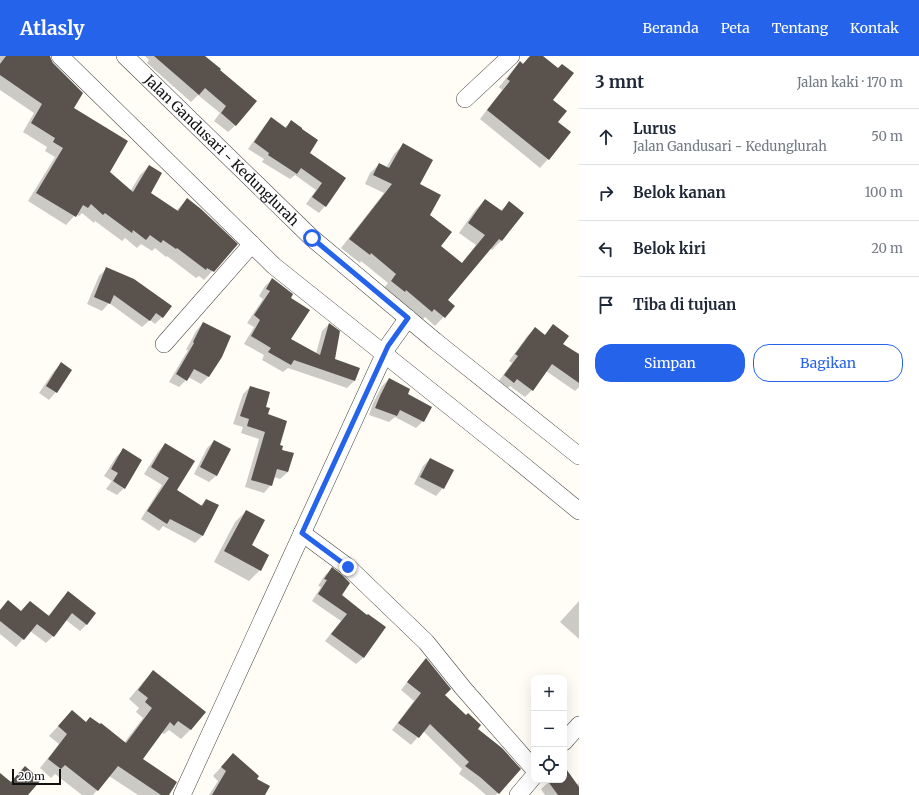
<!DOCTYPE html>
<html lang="id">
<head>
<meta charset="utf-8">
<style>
	body { margin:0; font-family:Merriweather,serif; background:#f2f2f3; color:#1f2937 }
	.controls { position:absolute; right:12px; bottom:12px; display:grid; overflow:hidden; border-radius:8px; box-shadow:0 4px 16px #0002 }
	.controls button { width:36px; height:36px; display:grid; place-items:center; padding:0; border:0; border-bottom:1px solid #e0e1e3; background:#fff; color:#1f2937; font:20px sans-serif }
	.scale { position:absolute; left:12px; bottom:10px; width:49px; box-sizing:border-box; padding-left:4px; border:2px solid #111; border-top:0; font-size:11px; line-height:14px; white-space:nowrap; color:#111; -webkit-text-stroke:3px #fff; paint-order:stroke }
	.stop { position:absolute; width:12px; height:12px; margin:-9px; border:3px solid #2563eb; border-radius:50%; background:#fff }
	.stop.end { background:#2563eb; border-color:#fff; box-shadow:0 1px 4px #0008 }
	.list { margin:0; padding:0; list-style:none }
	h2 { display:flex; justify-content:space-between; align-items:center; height:52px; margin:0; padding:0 16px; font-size:17px }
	h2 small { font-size:13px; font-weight:400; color:#747a83 }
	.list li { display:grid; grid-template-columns:26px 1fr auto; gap:12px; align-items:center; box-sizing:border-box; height:56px; padding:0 16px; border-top:1px solid #e0e1e3 }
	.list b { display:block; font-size:15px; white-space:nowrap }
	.list p { margin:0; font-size:13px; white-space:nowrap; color:#747a83 }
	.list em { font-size:13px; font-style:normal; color:#747a83 }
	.actions { display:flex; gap:8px; padding:12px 16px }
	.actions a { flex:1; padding:9px 0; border:1px solid #2563eb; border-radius:16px; text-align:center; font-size:14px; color:#2563eb }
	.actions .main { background:#2563eb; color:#fff }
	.icon { flex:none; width:22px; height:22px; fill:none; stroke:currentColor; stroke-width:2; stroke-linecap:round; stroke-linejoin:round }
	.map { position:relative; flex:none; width:579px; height:739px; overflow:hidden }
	header { display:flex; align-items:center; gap:24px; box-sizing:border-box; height:56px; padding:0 20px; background:#2563eb; color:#fff }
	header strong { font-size:19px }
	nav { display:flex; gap:22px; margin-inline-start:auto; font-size:14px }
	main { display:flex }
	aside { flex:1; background:#fff }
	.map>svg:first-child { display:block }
	.shadow { fill:#0003 }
	.building { fill:#5a524d }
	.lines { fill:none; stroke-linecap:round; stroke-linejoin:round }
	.minor-casing { stroke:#444; stroke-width:18 }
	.minor { stroke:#fff; stroke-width:17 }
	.route { stroke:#2563eb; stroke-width:5 }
	.labels { text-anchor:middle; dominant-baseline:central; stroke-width:4; stroke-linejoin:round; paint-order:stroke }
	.street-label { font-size:14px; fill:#111; stroke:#fff }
</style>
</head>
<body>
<header>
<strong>Atlasly</strong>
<nav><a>Beranda</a><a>Peta</a><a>Tentang</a><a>Kontak</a></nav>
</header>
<main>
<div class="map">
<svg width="579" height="739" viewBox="0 0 579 739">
	<rect width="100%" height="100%" fill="#fffdf5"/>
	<!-- shadow -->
	<g class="shadow">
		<path d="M 0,0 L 46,0 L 72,53 L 108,116 L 130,136 L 140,119 L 149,110 L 149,137 L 176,155 L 187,143 L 234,191 L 204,224 L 199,220 L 196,222 L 167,200 L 166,201 L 155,192 L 152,195 L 141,188 L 137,192 L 125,182 L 122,185 L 95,165 L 94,167 L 82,157 L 79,160 L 76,158 L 66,169 L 28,145 L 55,101 L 45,95 L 47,91 L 23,76 L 34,57 L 0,34 Z"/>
		<path d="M 145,0 L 198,0 L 207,3 L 236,69 L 228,76 L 214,65 L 220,57 L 198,39 L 191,46 L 147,7 L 149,4 Z"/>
		<path d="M 530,0 L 542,0 L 558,13 L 551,44 L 557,66 L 570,76 L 548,103 L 540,112 L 480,63 L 502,34 L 499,31 L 512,15 L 520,7 L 523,8 Z"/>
		<path d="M 271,62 L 284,72 L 291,66 L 309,97 L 345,122 L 325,150 L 319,157 L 306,148 L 316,134 L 295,119 L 290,123 L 262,106 L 264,103 L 248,93 L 265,69 Z"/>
		<path d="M 403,89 L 419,128 L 440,190 L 461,208 L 476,189 L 459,177 L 476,153 L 485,144 L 500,155 L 509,147 L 523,158 L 501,185 L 492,194 L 490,192 L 447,244 L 454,250 L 435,270 L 425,261 L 422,264 L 382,234 L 388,227 L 361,205 L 360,207 L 341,192 L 384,137 L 365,128 L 370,117 L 379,108 L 386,112 L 394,98 Z"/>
		<path d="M 107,212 L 162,261 L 155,268 L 150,264 L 142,271 L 109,247 L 102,255 L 87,248 L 99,220 Z"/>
		<path d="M 273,223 L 290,242 L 289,283 L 316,298 L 322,275 L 329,268 L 334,304 L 354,325 L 347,332 L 288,312 L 283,316 L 262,304 L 264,299 L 244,288 L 254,271 L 247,267 L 263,243 L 259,240 L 265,230 Z"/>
		<path d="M 203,267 L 221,300 L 208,321 L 201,328 L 188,321 L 186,324 L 179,331 L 169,326 L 188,294 L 186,294 L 196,275 Z"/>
		<path d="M 553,270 L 562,288 L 579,300 L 579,331 L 575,335 L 546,315 L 532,334 L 525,341 L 510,330 L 507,333 L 498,326 L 512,307 L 509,305 L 528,279 L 535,273 L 544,280 Z"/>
		<path d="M 61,308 L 56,336 L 49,344 L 39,337 L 54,315 Z"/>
		<path d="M 389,323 L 406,339 L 423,365 L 416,372 L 395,361 L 389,366 L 369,359 L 373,347 L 382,330 Z"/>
		<path d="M 250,331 L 265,352 L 266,359 L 281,394 L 293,398 L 288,416 L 280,423 L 274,421 L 271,429 L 264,437 L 245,431 L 259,383 L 241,377 L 243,371 L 233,368 L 243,338 Z"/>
		<path d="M 214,385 L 217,419 L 209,426 L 194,418 L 207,392 Z"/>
		<path d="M 165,388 L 176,435 L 200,450 L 206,444 L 203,479 L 195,487 L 163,470 L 159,475 L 141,463 L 162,429 L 144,418 L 158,396 Z"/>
		<path d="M 123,394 L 124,432 L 117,439 L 106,433 L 112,425 L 104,420 L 116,401 Z"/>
		<path d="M 430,403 L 443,432 L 436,440 L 414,428 L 423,410 Z"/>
		<path d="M 246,455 L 250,490 L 260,514 L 249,525 L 214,506 L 235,466 Z"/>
		<path d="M 332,513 L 341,539 L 367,560 L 385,571 L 363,602 L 356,608 L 325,585 L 341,565 L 312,545 L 321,531 L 318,530 L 325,519 Z"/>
		<path d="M 68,537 L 87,568 L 80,575 L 66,564 L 53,580 L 46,587 L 30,575 L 16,591 L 0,578 L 0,554 L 8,545 L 21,556 L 48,560 L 61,544 Z"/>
		<path d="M 579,545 L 579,583 L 560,566 Z"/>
		<path d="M 419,611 L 444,639 L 476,673 L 519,713 L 496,739 L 486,739 L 473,728 L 459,718 L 462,713 L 423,675 L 411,689 L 392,674 L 414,645 L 401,634 Z"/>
		<path d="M 153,616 L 204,656 L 190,674 L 181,683 L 169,674 L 164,678 L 161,676 L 141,704 L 167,739 L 138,739 L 109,720 L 93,739 L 82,739 L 55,718 L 51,722 L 40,712 L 59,688 L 49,680 L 72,655 L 86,667 L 124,687 L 143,662 L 136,656 L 139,652 L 129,643 L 144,625 Z"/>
		<path d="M 233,698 L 256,723 L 263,739 L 209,739 L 218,725 L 213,720 Z"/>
		<path d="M 564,714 L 576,729 L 579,727 L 579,739 L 545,739 L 541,733 L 551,724 L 564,724 Z"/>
	</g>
	<!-- building -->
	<g class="building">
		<path d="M 6,0 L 50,0 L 51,3 L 53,7 L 83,37 L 74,52 L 128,85 L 110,116 L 133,136 L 149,109 L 162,117 L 151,137 L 178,155 L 187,142 L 201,153 L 238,188 L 214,216 L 207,212 L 206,214 L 177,192 L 176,193 L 163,184 L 161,187 L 150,179 L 146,184 L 133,174 L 132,177 L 105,157 L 103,159 L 91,148 L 88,152 L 83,149 L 76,161 L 36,137 L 63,92 L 53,86 L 55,82 L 31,67 L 42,48 L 0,19 L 0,8 Z"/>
		<path d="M 154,0 L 205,0 L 221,13 L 220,14 L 257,45 L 236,70 L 221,57 L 226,50 L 205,32 L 199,39 Z"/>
		<path d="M 530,0 L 543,0 L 558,12 L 562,8 L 574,17 L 553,44 L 567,55 L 558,66 L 571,76 L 549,104 L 487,54 L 510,25 L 507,23 L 520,5 L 523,8 Z"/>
		<path d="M 271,61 L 286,72 L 291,64 L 302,72 L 302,73 L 318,84 L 310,97 L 346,122 L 326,151 L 312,141 L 322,127 L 301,112 L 297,118 L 268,99 L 269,97 L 254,86 Z"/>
		<path d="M 403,87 L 433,104 L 420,128 L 441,139 L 430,159 L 452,176 L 441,190 L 462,207 L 485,179 L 468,167 L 485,143 L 502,155 L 509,145 L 524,157 L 502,185 L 499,183 L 448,244 L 455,250 L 445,262 L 434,253 L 432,256 L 406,234 L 405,236 L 391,225 L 396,218 L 371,197 L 370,199 L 349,183 L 392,128 L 373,119 L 379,107 L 389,112 Z"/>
		<path d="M 106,211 L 134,223 L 172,250 L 163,262 L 156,257 L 150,265 L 114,239 L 110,248 L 94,241 Z"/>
		<path d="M 272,222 L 293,238 L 291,242 L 310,254 L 291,283 L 320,299 L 329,267 L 340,275 L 335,303 L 360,312 L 355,325 L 294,304 L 291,309 L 268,296 L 271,292 L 251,280 L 260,264 L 254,259 L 270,235 L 266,233 Z"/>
		<path d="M 203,266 L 231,280 L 222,301 L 209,321 L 194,313 L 187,325 L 176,318 L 194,287 L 193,286 Z"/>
		<path d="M 553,268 L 569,280 L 563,288 L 579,298 L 579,327 L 552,308 L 533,335 L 517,323 L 514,327 L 504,319 L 518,300 L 515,298 L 535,271 L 545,279 Z"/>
		<path d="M 61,306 L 72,314 L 57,337 L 46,330 Z"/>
		<path d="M 389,322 L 410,333 L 408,338 L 432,351 L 424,366 L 400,354 L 397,360 L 375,352 L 380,340 Z"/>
		<path d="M 250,330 L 270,336 L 266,351 L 270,352 L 268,358 L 287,365 L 280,389 L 283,390 L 282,394 L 294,397 L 288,416 L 277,413 L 272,430 L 251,424 L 265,376 L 247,370 L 249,363 L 240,360 Z"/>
		<path d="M 214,384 L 231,393 L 217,420 L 200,411 Z"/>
		<path d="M 165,387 L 195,405 L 177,434 L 202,450 L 206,443 L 219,449 L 203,480 L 170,463 L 167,468 L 147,455 L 169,422 L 151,411 Z"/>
		<path d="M 123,392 L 142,404 L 125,433 L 113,425 L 118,417 L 111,413 Z"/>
		<path d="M 430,402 L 454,414 L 444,433 L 420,421 Z"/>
		<path d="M 246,454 L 265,464 L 252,489 L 269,499 L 261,515 L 224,495 Z"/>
		<path d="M 332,511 L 342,519 L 350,527 L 342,539 L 367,559 L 368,558 L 386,571 L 364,602 L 331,578 L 347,558 L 318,538 L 327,524 L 324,523 Z"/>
		<path d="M 68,535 L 96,557 L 87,569 L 72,557 L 54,581 L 37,568 L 24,584 L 0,565 L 0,554 L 8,544 L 21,555 L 30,545 L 49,560 Z"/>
		<path d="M 426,602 L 451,633 L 445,639 L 466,659 L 468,657 L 481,669 L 478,673 L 502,692 L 521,713 L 499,738 L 480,721 L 465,710 L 469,706 L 430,668 L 419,682 L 398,667 L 421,637 L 407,626 Z"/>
		<path d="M 153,614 L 206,656 L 191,674 L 178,665 L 174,670 L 170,666 L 143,703 L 177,726 L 169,739 L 161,739 L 118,710 L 98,735 L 65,709 L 61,713 L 48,703 L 67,678 L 58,670 L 72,654 L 86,666 L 90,661 L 100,668 L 101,667 L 126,687 L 152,652 L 145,646 L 148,642 L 138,634 Z"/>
		<path d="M 233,697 L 259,720 L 257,723 L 270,730 L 265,739 L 212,739 L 226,715 L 221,711 Z"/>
		<path d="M 25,710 L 41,724 L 28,739 L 0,739 L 0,717 L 11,726 Z"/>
		<path d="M 564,710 L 579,731 L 579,739 L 558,739 L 547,724 L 564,724 Z"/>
	</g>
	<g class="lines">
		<!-- minor casing -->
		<g class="minor-casing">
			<g id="minor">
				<path d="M 60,0 L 274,210 L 507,396 L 579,455"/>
				<path id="s1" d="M 125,0 L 312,182 L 435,285 L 579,400"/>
				<path d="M 465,43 L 511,0"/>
				<path d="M 164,288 L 252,188"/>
				<path d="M 302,477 L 348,511 L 426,586 L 463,632 L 534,713"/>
				<path d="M 564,686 L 579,669"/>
				<path d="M 182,739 L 388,290 L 408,262"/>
				<path d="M 518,739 L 534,720"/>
			</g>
		</g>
		<!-- minor -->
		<use href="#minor" class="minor"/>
	</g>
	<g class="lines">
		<!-- route -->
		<path class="route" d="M 312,182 L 408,262 L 388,290 L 302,477 L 348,511"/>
	</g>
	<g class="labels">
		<!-- street labels -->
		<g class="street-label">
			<text stroke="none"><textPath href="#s1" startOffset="135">Jalan Gandusari - Kedunglurah</textPath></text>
		</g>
	</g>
</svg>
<div class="controls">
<button>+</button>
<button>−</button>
<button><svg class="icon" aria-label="locate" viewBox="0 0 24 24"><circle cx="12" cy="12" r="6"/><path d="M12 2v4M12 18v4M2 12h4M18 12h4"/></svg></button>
</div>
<div class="scale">20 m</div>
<div class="stop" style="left:312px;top:182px"></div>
<div class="stop end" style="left:348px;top:511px"></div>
</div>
<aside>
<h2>3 mnt<small>Jalan kaki · 170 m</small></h2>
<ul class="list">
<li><svg class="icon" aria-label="ahead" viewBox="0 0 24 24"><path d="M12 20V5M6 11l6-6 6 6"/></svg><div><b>Lurus</b><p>Jalan Gandusari - Kedunglurah</p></div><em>50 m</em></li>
<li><svg class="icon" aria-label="right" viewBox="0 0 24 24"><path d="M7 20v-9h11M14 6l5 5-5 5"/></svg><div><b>Belok kanan</b></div><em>100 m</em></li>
<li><svg class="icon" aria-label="left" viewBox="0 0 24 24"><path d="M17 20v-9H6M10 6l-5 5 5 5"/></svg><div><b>Belok kiri</b></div><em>20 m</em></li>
<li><svg class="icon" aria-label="arrive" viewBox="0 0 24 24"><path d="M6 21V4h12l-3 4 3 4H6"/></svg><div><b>Tiba di tujuan</b></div></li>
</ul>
<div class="actions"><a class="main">Simpan</a><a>Bagikan</a></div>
</aside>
</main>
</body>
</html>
